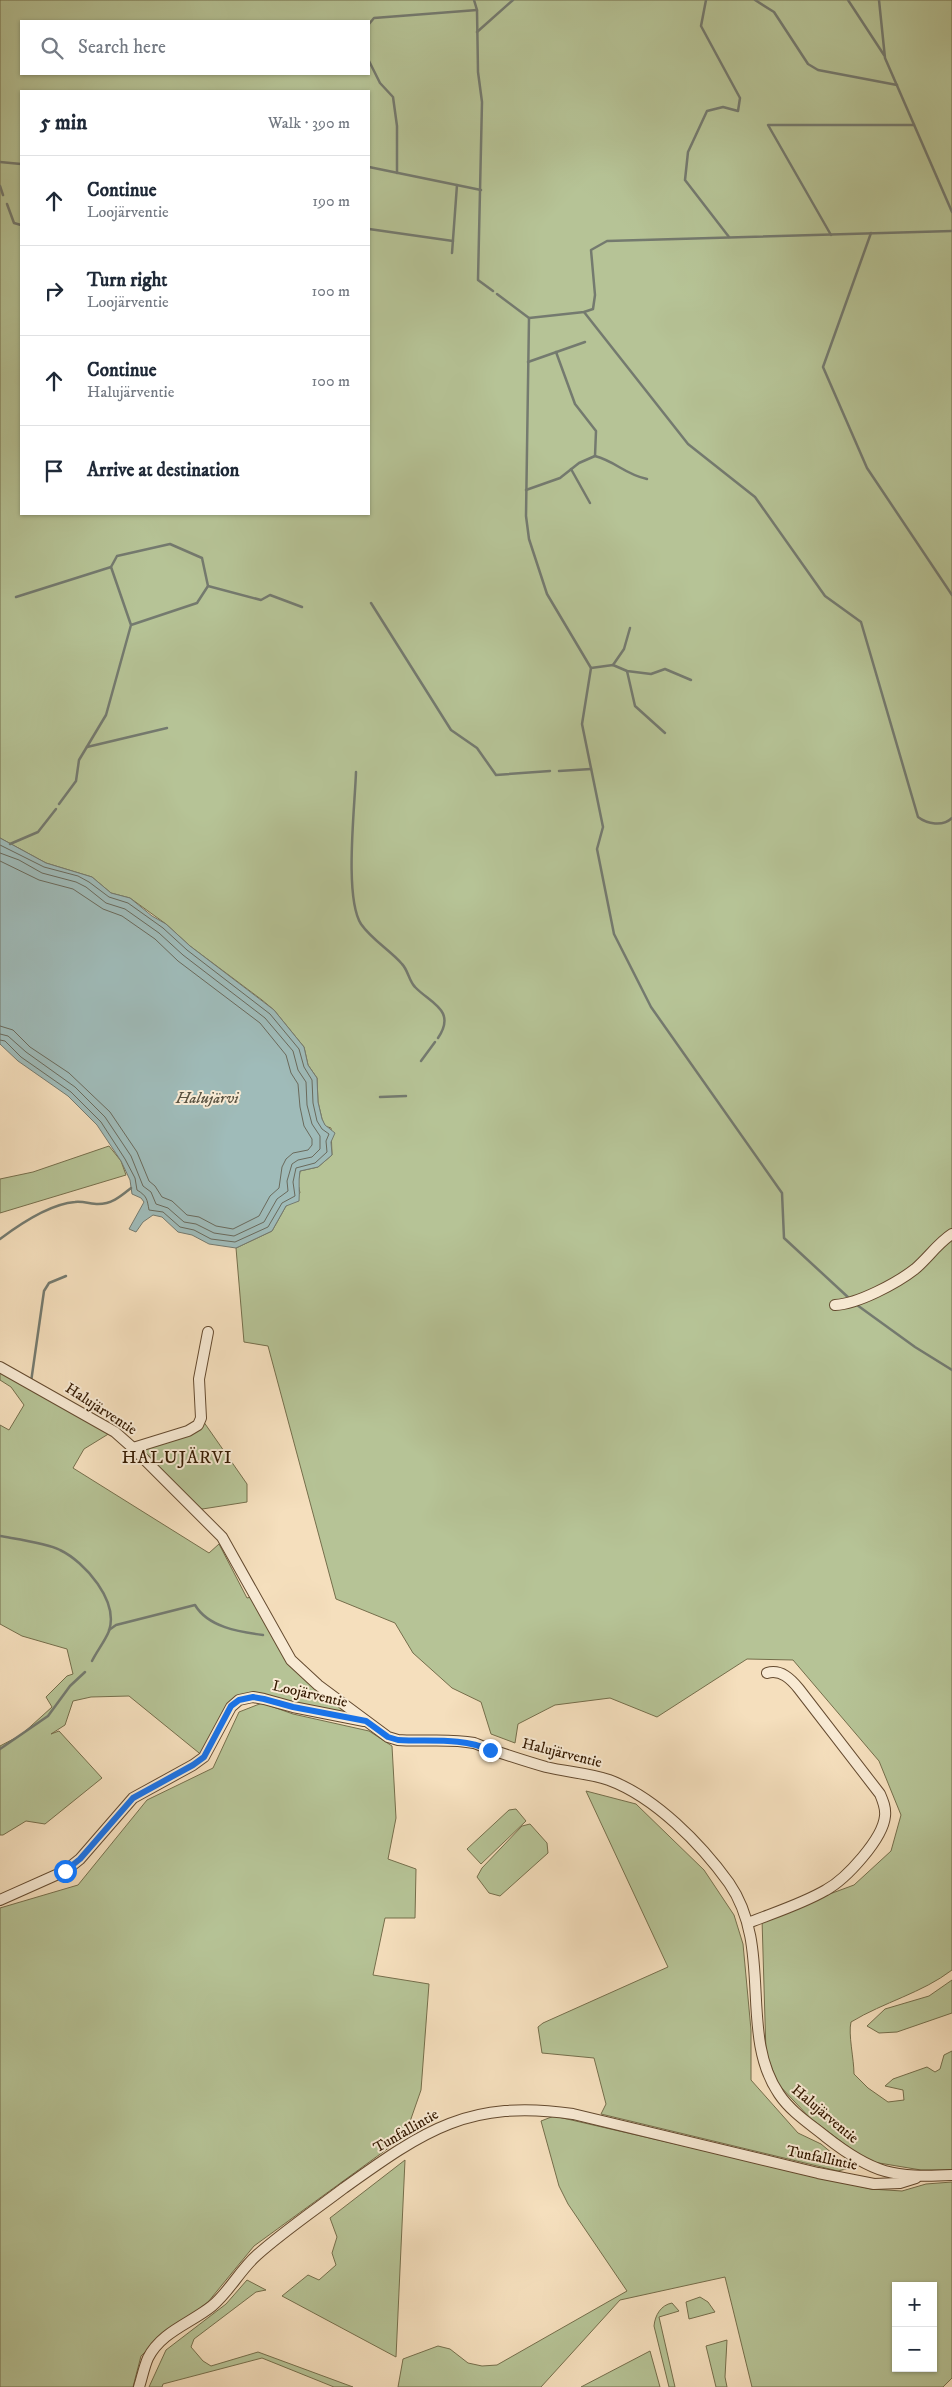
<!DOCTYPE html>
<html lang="en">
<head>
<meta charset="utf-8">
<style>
	body { margin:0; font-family:"IM FELL DW Pica",serif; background:#f2f2f3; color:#1f2937 }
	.controls { position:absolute; right:15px; bottom:15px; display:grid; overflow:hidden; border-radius:0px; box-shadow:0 1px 4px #0004 }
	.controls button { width:45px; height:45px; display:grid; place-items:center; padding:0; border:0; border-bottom:1px solid #e0e1e3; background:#fff; color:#1f2937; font:25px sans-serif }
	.stop { position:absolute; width:15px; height:15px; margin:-11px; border:4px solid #1a73e8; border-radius:50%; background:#fff }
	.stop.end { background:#1a73e8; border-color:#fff; box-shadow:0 1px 5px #0008 }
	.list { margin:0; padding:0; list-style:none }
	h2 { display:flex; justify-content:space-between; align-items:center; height:65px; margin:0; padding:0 20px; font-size:21px }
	h2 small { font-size:16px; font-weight:400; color:#747a83 }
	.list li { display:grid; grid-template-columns:32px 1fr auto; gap:15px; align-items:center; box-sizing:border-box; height:90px; padding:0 20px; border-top:1px solid #e0e1e3 }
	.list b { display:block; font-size:19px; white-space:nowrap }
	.list p { margin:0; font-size:16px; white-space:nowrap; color:#747a83 }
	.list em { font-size:16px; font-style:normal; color:#747a83 }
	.icon { flex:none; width:28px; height:28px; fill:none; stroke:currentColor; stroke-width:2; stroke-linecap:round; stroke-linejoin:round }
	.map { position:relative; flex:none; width:952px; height:2387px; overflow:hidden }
	.search { position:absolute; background:#fff; box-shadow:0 1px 4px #0004; left:20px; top:20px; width:350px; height:55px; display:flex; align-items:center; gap:12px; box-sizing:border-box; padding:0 18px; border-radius:0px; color:#747a83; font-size:19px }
	.panel { position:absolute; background:#fff; box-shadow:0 1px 4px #0004; left:20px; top:90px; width:350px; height:425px; border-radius:0px }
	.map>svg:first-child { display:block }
	.green { fill:#b6c396; stroke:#756e4b; fill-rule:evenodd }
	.water { fill:#9fbbb9; stroke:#747a6f }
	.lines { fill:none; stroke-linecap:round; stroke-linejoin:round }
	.shore { stroke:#6a6a5c; stroke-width:1 }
	.stream { stroke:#747a6f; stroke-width:2.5 }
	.minor-casing { stroke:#644a2f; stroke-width:12 }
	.minor { stroke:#f8ead4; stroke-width:10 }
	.route { stroke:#1a73e8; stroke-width:6 }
	.labels { text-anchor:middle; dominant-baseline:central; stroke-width:4; stroke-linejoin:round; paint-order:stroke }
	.street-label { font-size:15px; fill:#341900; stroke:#f8ead4 }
	.water-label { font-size:16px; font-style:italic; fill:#595241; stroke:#f8ead4 }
	.quarter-label { font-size:18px; letter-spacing:1px; fill:#341900; stroke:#f8ead4 }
</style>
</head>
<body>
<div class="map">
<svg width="952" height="2387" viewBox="0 0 952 2387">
	<rect width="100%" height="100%" fill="#f5dfbd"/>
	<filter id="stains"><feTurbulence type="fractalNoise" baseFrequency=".004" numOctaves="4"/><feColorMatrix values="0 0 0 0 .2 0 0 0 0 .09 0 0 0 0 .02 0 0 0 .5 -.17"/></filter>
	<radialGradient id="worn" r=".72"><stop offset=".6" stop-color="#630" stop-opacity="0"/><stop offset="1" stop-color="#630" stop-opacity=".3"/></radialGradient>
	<!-- green -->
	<g class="green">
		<path d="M 0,0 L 952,0 L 952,1970 C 922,1993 884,2002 851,2022 C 848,2034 854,2059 854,2074 L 868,2088 L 888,2102 L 904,2100 L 903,2090 L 885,2086 L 893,2079 L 927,2067 L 935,2072 L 940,2069 L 944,2055 L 952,2051 L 952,2170 L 921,2170 L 867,2161 L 810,2118 L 778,2084 L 766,2053 L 762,1919 L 854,1885 L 891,1851 L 901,1815 L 879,1761 L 793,1660 L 747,1659 L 657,1717 L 610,1698 L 555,1705 L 518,1724 L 515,1743 L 491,1734 L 481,1702 L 452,1688 L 413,1653 L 395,1623 L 336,1599 L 268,1346 L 244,1342 L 236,1248 L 272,1231 L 286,1206 L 300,1193 L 298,1183 L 300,1171 L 318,1167 L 332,1155 L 331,1128 L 325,1126 L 322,1119 L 318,1102 L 317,1078 L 308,1065 L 304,1047 L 274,1010 L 262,1000 L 190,946 L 166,924 L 130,898 L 111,893 L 92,877 L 46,863 L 0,838 ZM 21,21 L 369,21 L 369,74 L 21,74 ZM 21,91 L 369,91 L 369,514 L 21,514 Z"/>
		<path d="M 109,1146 L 121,1161 L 126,1175 L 0,1213 L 0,1179 L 33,1172 Z"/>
		<path d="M 0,1372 L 110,1433 L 84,1449 L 73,1468 L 209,1553 L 219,1544 L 247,1598 L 255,1596 L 291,1660 L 366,1721 L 293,1707 L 239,1700 L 204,1757 L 129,1696 L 91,1697 L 73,1701 L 65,1725 L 51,1734 L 59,1731 L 102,1778 L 45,1824 L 26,1821 L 3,1835 L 0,1835 L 0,1746 L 21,1735 L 52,1707 L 46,1697 L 67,1676 L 73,1674 L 67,1649 L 22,1636 L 0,1624 L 0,1425 L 9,1430 L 24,1405 L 11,1387 L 0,1380 Z"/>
		<path d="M 201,1418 L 247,1484 L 247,1502 L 196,1510 L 133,1448 L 188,1431 Z"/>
		<path d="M 262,1703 L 293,1714 L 369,1731 L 392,1746 L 396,1818 L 388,1859 L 416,1869 L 415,1918 L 385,1918 L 373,1975 L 429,1984 L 421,2090 L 405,2136 L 254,2246 L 208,2302 L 159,2339 L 141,2356 L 133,2387 L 0,2387 L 0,1908 L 78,1885 L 147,1800 L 213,1768 L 239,1712 Z"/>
		<path d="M 586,1791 L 636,1804 L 704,1870 L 734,1915 L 743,1944 L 751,2030 L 751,2080 L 798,2133 L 821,2144 L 850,2168 L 838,2171 L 601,2114 L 606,2104 L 594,2058 L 542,2053 L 538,2027 L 543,2023 L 668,1967 Z"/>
		<path d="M 516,1809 L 526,1821 L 481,1864 L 467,1849 L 509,1810 Z"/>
		<path d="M 530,1824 L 547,1843 L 548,1853 L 500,1896 L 489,1893 L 477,1877 L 482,1868 L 522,1826 Z"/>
		<path d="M 952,1980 L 952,2013 L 897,2032 L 879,2033 L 867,2026 L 885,2009 L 929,1996 Z"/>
		<path d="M 554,2116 L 871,2189 L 902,2191 L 926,2184 L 952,2182 L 952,2378 L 943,2387 L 752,2387 L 725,2277 L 620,2300 L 541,2387 L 398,2387 L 403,2359 L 438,2346 L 450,2349 L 468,2363 L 482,2366 L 497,2365 L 627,2291 L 568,2204 L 559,2186 L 541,2121 ZM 896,2286 L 933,2286 L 933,2368 L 896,2368 Z"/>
		<path d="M 405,2160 L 396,2357 L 282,2296 L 308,2275 L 319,2280 L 336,2265 L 332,2253 L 337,2237 L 330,2218 Z"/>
		<path d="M 247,2280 L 266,2290 L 256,2292 L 194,2339 L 191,2347 L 203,2361 L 211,2366 L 258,2352 L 353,2387 L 334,2387 L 262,2358 L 163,2384 L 162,2387 L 149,2387 L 166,2350 L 226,2304 Z"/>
		<path d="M 700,2297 L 708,2302 L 715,2312 L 689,2319 L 686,2302 Z"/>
		<path d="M 672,2303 L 679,2311 L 659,2317 L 675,2387 L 669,2387 L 654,2326 C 655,2315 661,2305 672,2303 Z"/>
		<path d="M 727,2340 L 725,2377 L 727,2387 L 716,2387 L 706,2346 Z"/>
		<path d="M 650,2351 L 660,2387 L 581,2387 Z"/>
	</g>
	<!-- water -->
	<path class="water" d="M 0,838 L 46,863 L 92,877 L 111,893 L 130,898 L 152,916 L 166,924 L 190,946 L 274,1010 L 304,1047 L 308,1065 L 317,1078 L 318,1102 L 322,1119 L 325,1125 L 335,1133 L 331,1142 L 332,1155 L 318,1167 L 300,1171 C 298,1182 300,1191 299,1201 L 286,1206 L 272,1231 L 236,1248 L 209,1244 L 192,1235 L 178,1232 L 162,1217 L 153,1215 L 143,1222 L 136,1232 L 129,1229 L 144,1202 L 141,1198 L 132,1194 L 130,1180 L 121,1161 L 97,1125 L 68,1096 L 18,1061 L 0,1044 Z"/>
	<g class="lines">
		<!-- shore -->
		<g class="shore">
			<path d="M 0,845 L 44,867 L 78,876 L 89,882 L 109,897 L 128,903 L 163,928 L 187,950 L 270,1014 L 299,1049 L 304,1067 L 312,1080 L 313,1103 L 317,1121 L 322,1129 L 329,1134 L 326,1141 L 327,1152 L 315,1163 L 296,1168 L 293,1182 L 295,1196 L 282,1203 L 268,1227 L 235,1242 L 211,1239 L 194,1230 L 180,1227 L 163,1212 L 149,1210 C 147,1199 147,1196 137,1190 L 135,1178 L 125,1159 L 101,1122 L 71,1092 L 21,1057 L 5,1041 L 0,1040"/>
			<path d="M 0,853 L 19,860 L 42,873 L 76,882 L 86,887 L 106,903 L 125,909 L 159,933 L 183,955 L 265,1018 L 293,1051 L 298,1070 L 306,1082 L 307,1105 L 312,1124 L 320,1136 L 320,1149 L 312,1157 L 298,1160 L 292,1164 L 287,1181 L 288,1191 L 277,1199 L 264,1222 L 234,1236 L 214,1233 L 196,1224 L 184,1222 L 168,1208 L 156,1204 L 151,1192 L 143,1186 L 131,1156 L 105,1117 L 75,1087 L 26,1052 L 8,1036 L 0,1034"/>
			<path d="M 0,861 L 39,880 L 73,889 L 103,909 L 122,916 L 155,939 L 178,961 L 260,1023 L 286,1055 L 291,1073 L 298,1084 L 300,1107 L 304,1126 L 312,1139 L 312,1145 L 308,1150 L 293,1153 L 286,1159 L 282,1167 L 279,1188 L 270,1196 L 259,1216 L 233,1229 L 216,1226 L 199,1217 L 187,1215 L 172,1201 L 162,1197 L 155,1186 L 149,1181 L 137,1152 L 110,1112 L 69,1073 L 30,1047 L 13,1030 L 0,1026"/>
		</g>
		<!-- stream -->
		<g class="stream">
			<path d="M 474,0 L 477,10 L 478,72 L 482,102 L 478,280 L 493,291"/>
			<path d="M 706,0 L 701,26 L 740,98 L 738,111 L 723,107 L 707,111 L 688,152 L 685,180 L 729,237"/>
			<path d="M 755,0 L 774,12 L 808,64 L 818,70 L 897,85"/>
			<path d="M 848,0 L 884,55"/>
			<path d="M 879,0 L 885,58 L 952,212"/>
			<path d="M 369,24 L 374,18 L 477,10"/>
			<path d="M 477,32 L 513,0"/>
			<path d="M 369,61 L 380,83 L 393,97 L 397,126 L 397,173"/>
			<path d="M 0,162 L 21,164"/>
			<path d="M 369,167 L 481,190"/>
			<path d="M 0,186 L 3,195"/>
			<path d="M 7,204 L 14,223 L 21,225"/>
			<path d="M 369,229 L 453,241"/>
			<path d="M 871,233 L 823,367 L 867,468 L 952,595"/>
			<path d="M 831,235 L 768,125 L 914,125"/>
			<path d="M 452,253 L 457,185"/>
			<path d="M 497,294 L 529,318 L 526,516 L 529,539 L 547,594 L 591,668 L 582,724 L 603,827 L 597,849 L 614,934 L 651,1007 L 782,1193 L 784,1238 L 850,1299"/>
			<path d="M 584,312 L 688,444 L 755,497 L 825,596 L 861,622 L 918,817 C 927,824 943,827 952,818"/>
			<path d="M 529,318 L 584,312 L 593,309 L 595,295 L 591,250 L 607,241 L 952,231"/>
			<path d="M 556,352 L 575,404 L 596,431 L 595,456"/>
			<path d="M 528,362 L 585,342"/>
			<path d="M 571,469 L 590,503"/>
			<path d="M 526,490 L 560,478 L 579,463 L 595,456 C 617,462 624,474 647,479"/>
			<path d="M 208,586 L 261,600 L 270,595 L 302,607"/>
			<path d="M 16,597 L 111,567"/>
			<path d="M 371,603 L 451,730 L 477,748 L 496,775 L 550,771"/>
			<path d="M 613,665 L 624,649 L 630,628"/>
			<path d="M 591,668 L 613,665 L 627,671 L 651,674 L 665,669 L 691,680"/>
			<path d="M 627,671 L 635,706 L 665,733"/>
			<path d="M 87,747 L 167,728"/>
			<path d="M 559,771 L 591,769"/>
			<path d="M 356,772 C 355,806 344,897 361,924 C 372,940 390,950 402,964 C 408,970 409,981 415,987 C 430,1003 457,1010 438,1038"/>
			<path d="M 59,804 L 76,781 L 79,760 L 106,715 L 131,625 L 111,567 L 117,556 L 170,544 L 202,558 L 208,586 L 197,603 L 131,625"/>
			<path d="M 10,844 L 38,832 L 56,809"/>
			<path d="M 421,1061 L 435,1042"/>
			<path d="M 380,1097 L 406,1096"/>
			<path d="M 0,1239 C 20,1224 49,1204 75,1202 C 83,1201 91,1204 98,1204 C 112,1204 121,1196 131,1188"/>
			<path d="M 857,1305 L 915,1347 L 952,1370"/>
			<path d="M 31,1382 L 44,1291 L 49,1283 L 66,1276"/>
			<path d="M 0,1536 C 16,1539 47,1543 60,1550 C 85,1562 119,1601 109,1631 C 105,1641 97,1651 92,1661"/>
			<path d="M 109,1630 L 116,1625 L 195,1605 C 208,1627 239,1632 263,1635"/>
			<path d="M 0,1749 L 48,1716 L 70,1686 L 85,1672"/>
		</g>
		<!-- minor casing -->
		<g class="minor-casing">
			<g id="minor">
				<path d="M 835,1305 C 858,1304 897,1283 915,1269 C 928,1258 938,1243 952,1234"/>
				<path d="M 0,1367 L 115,1432 L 133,1448 L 222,1537 L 291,1660 L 318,1685 L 388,1737 L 398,1740 C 423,1742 449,1738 474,1743 C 480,1745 486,1748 492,1750 C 510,1756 528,1762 546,1767 C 567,1772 588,1773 609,1780 C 655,1797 701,1844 729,1883 C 774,1948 738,2034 779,2094 C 791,2112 810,2124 826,2137 C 873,2174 894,2178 952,2175"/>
				<path d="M 133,1448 L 188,1431 L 198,1425 L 201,1418 L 199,1379 L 208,1332"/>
				<path d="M 0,1900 L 65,1871 L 80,1859 L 133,1798 L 193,1765 L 204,1757 L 231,1707 L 239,1700 L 253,1697 L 264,1699 L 293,1707 L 364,1721"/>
				<path d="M 748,1923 C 773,1913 802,1904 826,1890 C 846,1879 883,1839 885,1816 C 886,1808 883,1801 880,1794 L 799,1689 C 791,1679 781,1669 767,1673"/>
				<path d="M 139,2387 C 142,2378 144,2367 148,2358 C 161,2332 191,2323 212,2306 C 229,2292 240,2270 257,2255 C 284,2231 315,2210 344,2188 C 425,2130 469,2099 573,2114 L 818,2173 L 874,2184 L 900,2183 L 916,2178"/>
			</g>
		</g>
		<!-- minor -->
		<use href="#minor" class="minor"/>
	</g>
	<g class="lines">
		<!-- route -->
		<path class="route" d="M 65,1871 L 80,1859 L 133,1798 L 193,1765 L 204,1757 L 231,1706 L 239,1700 L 253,1697 L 264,1699 L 293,1707 L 366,1721 L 388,1737 L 398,1740 C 429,1742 461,1737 490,1750"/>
	</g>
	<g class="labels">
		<!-- street labels -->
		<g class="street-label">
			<text transform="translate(101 1409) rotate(33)">Halujärventie</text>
			<text transform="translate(310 1694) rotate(13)">Loojärventie</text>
			<text transform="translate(562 1753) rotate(14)">Halujärventie</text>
			<text transform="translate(825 2114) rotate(40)">Halujärventie</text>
			<text transform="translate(406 2131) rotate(-30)">Tunfallintie</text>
			<text transform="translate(822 2158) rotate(12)">Tunfallintie</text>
		</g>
		<!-- water labels -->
		<g class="water-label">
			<text x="207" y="1098">Halujärvi</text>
		</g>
		<!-- quarter labels -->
		<g class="quarter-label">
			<text x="177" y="1458">HALUJÄRVI</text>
		</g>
	</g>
	<rect width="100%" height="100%" filter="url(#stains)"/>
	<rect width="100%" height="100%" fill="url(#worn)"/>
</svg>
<div class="controls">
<button>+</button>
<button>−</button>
</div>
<div class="stop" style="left:65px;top:1871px"></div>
<div class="stop end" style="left:490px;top:1750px"></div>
<div class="search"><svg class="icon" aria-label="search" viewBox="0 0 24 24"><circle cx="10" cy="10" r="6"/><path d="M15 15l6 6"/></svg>Search here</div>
<section class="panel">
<h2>5 min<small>Walk · 390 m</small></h2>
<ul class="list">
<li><svg class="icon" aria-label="ahead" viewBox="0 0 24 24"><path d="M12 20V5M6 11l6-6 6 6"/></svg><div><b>Continue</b><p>Loojärventie</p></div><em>190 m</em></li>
<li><svg class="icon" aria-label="right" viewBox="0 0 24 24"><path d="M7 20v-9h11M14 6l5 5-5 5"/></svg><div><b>Turn right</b><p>Loojärventie</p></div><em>100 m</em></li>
<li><svg class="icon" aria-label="ahead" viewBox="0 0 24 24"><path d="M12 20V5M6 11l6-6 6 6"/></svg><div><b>Continue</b><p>Halujärventie</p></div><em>100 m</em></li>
<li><svg class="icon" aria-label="arrive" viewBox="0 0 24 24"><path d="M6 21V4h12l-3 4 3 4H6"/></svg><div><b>Arrive at destination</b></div></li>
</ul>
</section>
</div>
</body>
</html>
